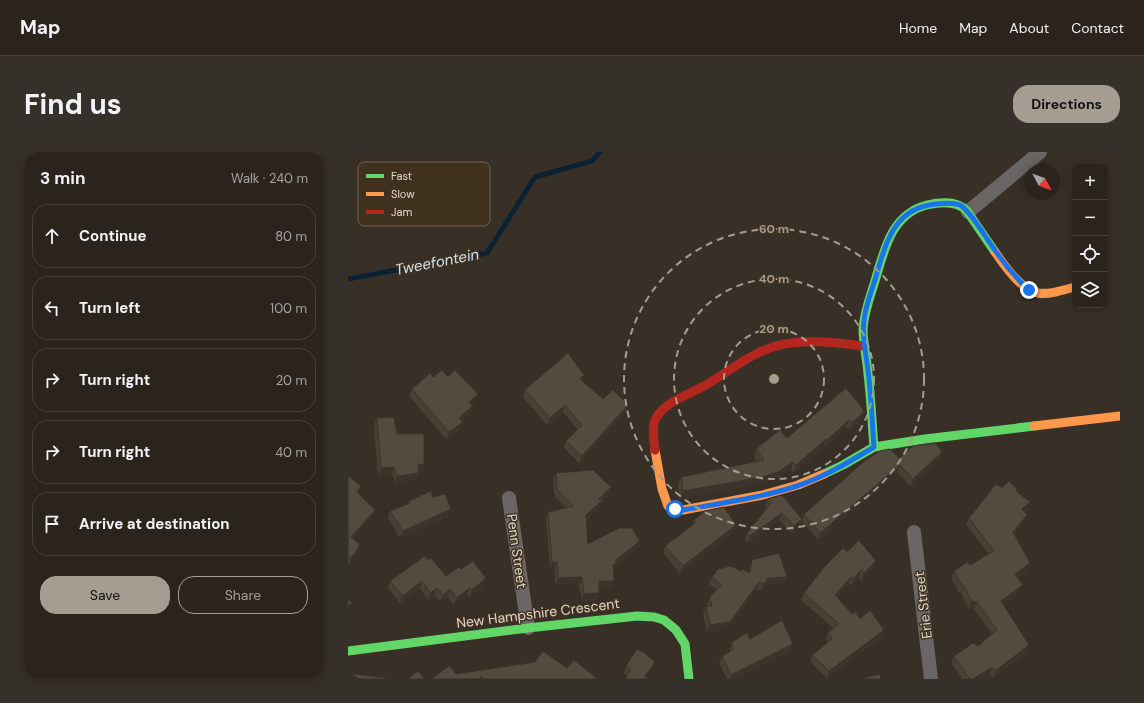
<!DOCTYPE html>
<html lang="en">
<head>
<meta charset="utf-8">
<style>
	body { margin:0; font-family:"DM Sans",sans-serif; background:#36302a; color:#f1f3f6 }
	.controls { position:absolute; right:12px; top:12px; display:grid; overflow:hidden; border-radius:8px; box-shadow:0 2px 10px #0003 }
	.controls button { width:36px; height:36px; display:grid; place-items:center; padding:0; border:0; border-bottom:1px solid #46413b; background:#2a241d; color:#f1f3f6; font:20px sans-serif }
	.compass { position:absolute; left:676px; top:12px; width:36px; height:36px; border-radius:50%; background:#2a241d; box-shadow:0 2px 10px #0003; rotate:131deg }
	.stop { position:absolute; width:12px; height:12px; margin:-9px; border:3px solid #1a73e8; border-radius:50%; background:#fff }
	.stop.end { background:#1a73e8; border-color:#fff; box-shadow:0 1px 4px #0008 }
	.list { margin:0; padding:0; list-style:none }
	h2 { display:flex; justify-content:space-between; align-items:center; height:52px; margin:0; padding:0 16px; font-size:17px }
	h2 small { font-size:13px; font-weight:400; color:#a5a4a4 }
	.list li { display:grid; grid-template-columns:26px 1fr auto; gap:12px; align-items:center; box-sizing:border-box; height:64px; margin:0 8px 8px; padding:0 8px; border:1px solid #46413b; border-radius:16px }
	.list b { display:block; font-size:15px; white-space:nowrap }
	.list em { font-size:13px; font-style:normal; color:#a5a4a4 }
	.actions { display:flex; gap:8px; padding:12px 16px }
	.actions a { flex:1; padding:9px 0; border:1px solid #a59c92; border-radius:16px; text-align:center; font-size:14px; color:#a59c92 }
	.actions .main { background:#a59c92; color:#111 }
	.icon { flex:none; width:22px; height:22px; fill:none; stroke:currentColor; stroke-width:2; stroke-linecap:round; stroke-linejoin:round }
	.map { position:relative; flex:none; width:772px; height:527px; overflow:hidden; border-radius:16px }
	header { display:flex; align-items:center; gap:24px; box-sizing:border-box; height:56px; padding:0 20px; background:#2a241d; border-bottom:1px solid #46413b }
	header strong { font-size:19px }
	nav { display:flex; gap:22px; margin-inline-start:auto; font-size:14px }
	.intro { display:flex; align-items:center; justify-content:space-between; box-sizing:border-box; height:96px; padding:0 24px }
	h1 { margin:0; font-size:28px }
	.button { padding:10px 18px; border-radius:16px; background:#a59c92; color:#111; font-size:14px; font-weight:700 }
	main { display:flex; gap:24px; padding:0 24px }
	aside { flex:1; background:#2a241d; border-radius:16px; box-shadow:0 2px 10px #0003 }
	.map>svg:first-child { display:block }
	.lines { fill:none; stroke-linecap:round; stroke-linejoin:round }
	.stream { stroke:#0a2233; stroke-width:5 }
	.street { stroke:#6b6666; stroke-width:14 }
	.fast { stroke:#63d668; stroke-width:9 }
	.slow { stroke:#ff974d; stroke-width:9 }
	.jam { stroke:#b3261e; stroke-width:9 }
	.wall { fill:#484035 }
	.shaded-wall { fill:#3b342b }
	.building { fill:#544a3e; stroke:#3b342b }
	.route { stroke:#1a73e8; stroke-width:5 }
	.ring { fill:none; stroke:#a59c92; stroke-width:2; stroke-dasharray:7 5 }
	.labels { text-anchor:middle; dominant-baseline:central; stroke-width:3; stroke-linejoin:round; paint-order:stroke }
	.street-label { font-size:14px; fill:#e0d6cc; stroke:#40311f }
	.water-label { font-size:15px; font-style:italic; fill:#cee1f2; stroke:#40311f }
	.key { fill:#40311f; stroke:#706353; stroke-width:1 }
	.key-label { font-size:11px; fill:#e0d6cc }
	.centre { fill:#a59c92; stroke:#40311f; stroke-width:2 }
	.ring-label { font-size:12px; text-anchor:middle; font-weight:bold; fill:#a59c92; stroke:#40311f; stroke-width:3; stroke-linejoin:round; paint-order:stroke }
</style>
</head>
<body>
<header>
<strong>Map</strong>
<nav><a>Home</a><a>Map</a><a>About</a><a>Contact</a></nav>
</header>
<div class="intro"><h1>Find us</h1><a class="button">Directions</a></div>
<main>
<aside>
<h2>3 min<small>Walk · 240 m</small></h2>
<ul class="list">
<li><svg class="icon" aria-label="ahead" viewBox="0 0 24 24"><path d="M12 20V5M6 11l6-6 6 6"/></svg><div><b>Continue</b></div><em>80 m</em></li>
<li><svg class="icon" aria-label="left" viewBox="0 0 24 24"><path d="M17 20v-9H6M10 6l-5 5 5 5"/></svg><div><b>Turn left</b></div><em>100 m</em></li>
<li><svg class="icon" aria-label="right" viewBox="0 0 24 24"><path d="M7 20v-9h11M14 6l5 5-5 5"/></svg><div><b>Turn right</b></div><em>20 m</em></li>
<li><svg class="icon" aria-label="right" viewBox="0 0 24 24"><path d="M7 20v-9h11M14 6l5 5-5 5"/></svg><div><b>Turn right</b></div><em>40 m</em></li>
<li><svg class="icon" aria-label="arrive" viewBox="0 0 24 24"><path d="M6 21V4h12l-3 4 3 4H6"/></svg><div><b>Arrive at destination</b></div></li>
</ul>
<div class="actions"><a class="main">Save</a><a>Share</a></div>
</aside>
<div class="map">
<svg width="772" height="527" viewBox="0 0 772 527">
	<rect width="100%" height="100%" fill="#383027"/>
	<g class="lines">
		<!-- stream -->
		<path class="stream" d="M 0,127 L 139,101 L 187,25 L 244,9 L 252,0"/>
		<!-- street -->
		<g class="street">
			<path d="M 620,60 L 692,0"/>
			<path d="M 161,346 L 180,476"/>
			<path d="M 566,380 L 583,527"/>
		</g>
		<!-- fast -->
		<g class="fast">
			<path d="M 526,295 C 524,271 523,246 520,222 C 519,207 515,192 515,177 C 516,160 522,145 527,129 C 536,99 543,62 579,53 C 592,50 609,48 619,59 L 647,100"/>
			<path d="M 476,322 L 495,313 L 526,295 L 577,287 L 686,274"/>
			<path d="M 0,499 L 180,476 L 289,464 L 306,465 L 316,468 L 328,478 L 337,492 L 341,527"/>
		</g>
		<!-- slow -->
		<g class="slow">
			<path d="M 647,100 C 656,113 673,138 690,141 C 702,143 715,138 727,135"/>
			<path d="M 686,274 L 772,264"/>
			<path d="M 307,298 L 314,337 L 320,354 L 326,357 L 335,358 L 415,343 L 450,333 L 476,322"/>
		</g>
		<!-- jam -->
		<path class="jam" d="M 307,298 C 306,288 303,275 308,266 C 318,249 340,243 356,234 C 383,219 405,198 436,192 C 462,187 489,191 515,194"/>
	</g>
	<!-- wall -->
	<g class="wall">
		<path d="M 100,225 L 127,249 L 123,253 L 124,254 L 122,261 L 114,269 L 112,277 L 98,287 L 61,244 L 64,237 Z"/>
		<path d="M 234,229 L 255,247 L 280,253 L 278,260 L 231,311 L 216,296 L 218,289 L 230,278 L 215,260 L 199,273 L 175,245 L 177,238 Z"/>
		<path d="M 515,261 L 513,268 L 502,277 L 498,275 L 477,295 L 476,294 L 446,321 L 443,317 L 428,327 L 412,332 L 332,346 L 330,333 L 333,325 L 409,310 L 406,304 L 408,297 L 439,286 Z"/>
		<path d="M 29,266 L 49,282 L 76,312 L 74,319 L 71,320 L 71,321 L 68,328 L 47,331 L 44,322 L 30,324 L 26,273 Z"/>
		<path d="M 551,306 L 591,307 L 562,334 L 549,320 L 470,388 L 454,369 L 456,362 Z"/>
		<path d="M 208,321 L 260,343 L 257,346 L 254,353 L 238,368 L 240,392 L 292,389 L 290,396 L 267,413 L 266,419 L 264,436 L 251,436 L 251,441 L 249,448 L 234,449 L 231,433 L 208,433 L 206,417 L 202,417 L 198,367 L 200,360 L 218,356 L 207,345 L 205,328 Z"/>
		<path d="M 0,324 L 10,341 L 27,358 L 24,365 L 5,386 L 10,400 L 0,413 Z"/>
		<path d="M 668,340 L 682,350 L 680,357 L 677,360 L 679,363 L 676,370 L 666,382 L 682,411 L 679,418 L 670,426 L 672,440 L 656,452 L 679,500 L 645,526 L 642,522 L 634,527 L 614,527 L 603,511 L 606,504 L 630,494 L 644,482 L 626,457 L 621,457 L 613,441 L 612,442 L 603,426 L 606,419 L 622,413 L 641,402 L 618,373 L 621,366 Z"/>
		<path d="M 85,345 L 101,364 L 52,386 L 40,366 L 42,359 L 60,351 L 61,349 Z"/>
		<path d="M 420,347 L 454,367 L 451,374 L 444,381 L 431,368 L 400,391 L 397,388 L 399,381 L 419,356 L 417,354 Z"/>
		<path d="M 346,368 L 385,380 L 332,421 L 315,401 L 317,394 L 344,374 Z"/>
		<path d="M 499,400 L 528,409 L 525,416 L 513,429 L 511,425 L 503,433 L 501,432 L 489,445 L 504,462 L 512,467 L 534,485 L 479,526 L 462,510 L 464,503 L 480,491 L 478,487 L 480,480 L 485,476 L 453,448 L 456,441 Z"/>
		<path d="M 80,408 L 98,424 L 113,417 L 138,426 L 135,434 L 121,445 L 119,443 L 106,453 L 99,445 L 92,450 L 86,443 L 80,448 L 72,436 L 52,451 L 40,436 L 42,429 Z"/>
		<path d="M 404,408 L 439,425 L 436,432 L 417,433 L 413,439 L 409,438 L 379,477 L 359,480 L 355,462 L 358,455 L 360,454 L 359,453 L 362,445 L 369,438 L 361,432 L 364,425 L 393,419 L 401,420 L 402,415 Z"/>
		<path d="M 384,490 L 443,499 L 387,527 L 379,527 L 371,511 L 374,504 L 382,500 L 382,497 Z"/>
		<path d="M 307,510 L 304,517 L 299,525 L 279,524 L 276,521 L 278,514 Z"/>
	</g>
	<!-- shaded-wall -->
	<g class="shaded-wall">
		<path d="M 236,223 L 234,230 L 232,227 Z"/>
		<path d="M 130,242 L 127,249 L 118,257 L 121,250 Z"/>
		<path d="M 217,253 L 215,260 L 199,273 L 202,266 Z"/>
		<path d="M 280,253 L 278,260 L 231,311 L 234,304 Z"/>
		<path d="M 124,254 L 122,261 L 109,273 L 111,266 Z"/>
		<path d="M 515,261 L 513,268 L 502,277 L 505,270 Z"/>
		<path d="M 501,268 L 498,275 L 477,295 L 479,288 Z"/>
		<path d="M 115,270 L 112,277 L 98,287 L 101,280 Z"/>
		<path d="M 478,287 L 476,294 L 446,321 L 448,313 Z"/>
		<path d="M 594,300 L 591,307 L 562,334 L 565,327 Z"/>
		<path d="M 445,310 L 443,317 L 428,327 L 412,332 L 332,346 L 335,339 Z"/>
		<path d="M 76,312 L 74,319 L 67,320 L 70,313 Z"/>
		<path d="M 552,313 L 549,320 L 470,388 L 472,381 Z"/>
		<path d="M 46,315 L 44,322 L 30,324 L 33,316 Z"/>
		<path d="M 71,321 L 68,328 L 47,331 L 49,324 Z"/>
		<path d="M 263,335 L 260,343 L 256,347 L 257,346 L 254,353 L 235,370 L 238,363 L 250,348 Z"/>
		<path d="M 682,350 L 680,357 L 672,364 L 674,357 Z"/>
		<path d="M 103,357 L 101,364 L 52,386 L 55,379 Z"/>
		<path d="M 27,358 L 24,365 L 0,392 L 3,385 Z"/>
		<path d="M 434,361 L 431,368 L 400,391 L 402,384 Z"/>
		<path d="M 679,363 L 676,370 L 663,387 L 665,380 Z"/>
		<path d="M 454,367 L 451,374 L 444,381 L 446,374 Z"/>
		<path d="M 388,373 L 385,380 L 332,421 L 335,414 Z"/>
		<path d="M 292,389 L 290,396 L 267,413 L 266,419 L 265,412 L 268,408 Z"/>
		<path d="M 12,393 L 10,400 L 0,413 L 3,406 Z"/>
		<path d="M 528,409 L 525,416 L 513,429 L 516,421 Z"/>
		<path d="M 204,410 L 209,410 L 206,417 L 202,417 Z"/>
		<path d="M 682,411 L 679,418 L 665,429 L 667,422 Z"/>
		<path d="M 513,418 L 511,425 L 503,433 L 506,426 Z"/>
		<path d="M 234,425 L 231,433 L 208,433 L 210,426 Z"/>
		<path d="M 439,425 L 436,432 L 417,433 L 413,439 L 416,432 L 420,426 Z"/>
		<path d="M 503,425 L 501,432 L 484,450 L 487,443 Z"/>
		<path d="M 138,426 L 135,434 L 121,445 L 124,438 Z"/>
		<path d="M 74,429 L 72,436 L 52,451 L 55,444 Z"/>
		<path d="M 251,429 L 266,429 L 264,436 L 249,436 Z"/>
		<path d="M 411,430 L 409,438 L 379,477 L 359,480 L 362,473 Z"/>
		<path d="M 675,433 L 672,440 L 651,456 L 653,449 Z"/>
		<path d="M 616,434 L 613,441 L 612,442 L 615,435 Z"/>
		<path d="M 89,436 L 86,443 L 80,448 L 82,441 Z"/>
		<path d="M 121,436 L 119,443 L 106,453 L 109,446 Z"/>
		<path d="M 102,437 L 99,445 L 92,450 L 95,443 Z"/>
		<path d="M 251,441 L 249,448 L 234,449 L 236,442 Z"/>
		<path d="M 623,449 L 629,450 L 626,457 L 621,457 Z"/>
		<path d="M 4,451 L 2,458 L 0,460 L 0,455 Z"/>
		<path d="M 536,478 L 534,485 L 479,526 L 481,519 Z"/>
		<path d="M 445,492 L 443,499 L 387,527 L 382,527 L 383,523 Z"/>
		<path d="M 681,493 L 679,500 L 645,526 L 647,519 Z"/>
		<path d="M 307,510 L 304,517 L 297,527 L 297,524 Z"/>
		<path d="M 644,515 L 642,522 L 634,527 L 625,527 Z"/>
	</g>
	<!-- building -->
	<g class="building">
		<path d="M 220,201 L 236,223 L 232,227 L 255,247 L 265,238 L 280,253 L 234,304 L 218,289 L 234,273 L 217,253 L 202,266 L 177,238 Z"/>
		<path d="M 94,218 L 100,225 L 107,218 L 130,242 L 121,250 L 124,254 L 111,266 L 115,270 L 101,280 L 64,237 L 82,221 L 85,225 Z"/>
		<path d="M 498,236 L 515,257 L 515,261 L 505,270 L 501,268 L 479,288 L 478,287 L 448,313 L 445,310 L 430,320 L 415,325 L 335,339 L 333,325 L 416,308 L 408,297 L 432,278 L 439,286 Z"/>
		<path d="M 46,265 L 49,282 L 76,282 L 76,312 L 70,313 L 71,321 L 49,324 L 46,315 L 33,316 L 29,266 Z"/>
		<path d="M 587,291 L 594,300 L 565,327 L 552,313 L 472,381 L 456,362 L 518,308 L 532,299 L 542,297 L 551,306 L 565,294 Z"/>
		<path d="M 245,318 L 263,335 L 250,348 L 257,346 L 238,363 L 240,392 L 271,376 L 284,376 L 292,389 L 268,408 L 268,412 L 265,412 L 266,429 L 251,429 L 251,441 L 236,442 L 234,425 L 210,426 L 209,410 L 204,410 L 200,360 L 225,354 L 209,337 L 208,321 Z"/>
		<path d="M 0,324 L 13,334 L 9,340 L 27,358 L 3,385 L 12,393 L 3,406 L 0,404 Z"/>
		<path d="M 661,329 L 669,337 L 668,339 L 682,350 L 674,357 L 679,363 L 665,380 L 682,411 L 667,422 L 675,433 L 653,449 L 681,493 L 647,519 L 644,515 L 625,527 L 622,527 L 606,504 L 625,491 L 630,494 L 649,478 L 629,450 L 623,449 L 616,434 L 615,435 L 606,419 L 619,410 L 622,413 L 646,399 L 621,366 L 648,332 L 654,336 Z"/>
		<path d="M 83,339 L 85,345 L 97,342 L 103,357 L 55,379 L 42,359 L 62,351 L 61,349 Z"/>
		<path d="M 434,343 L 454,367 L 446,374 L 434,361 L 402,384 L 399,381 L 423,351 L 420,347 Z"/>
		<path d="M 376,355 L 388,373 L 335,414 L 317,394 L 347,371 L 346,368 L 357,359 Z"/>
		<path d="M 511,388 L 528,409 L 516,421 L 513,418 L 506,426 L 503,425 L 487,443 L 504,462 L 507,460 L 512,467 L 522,458 L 536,478 L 481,519 L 464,503 L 484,487 L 480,480 L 491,472 L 456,441 L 477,414 L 495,396 L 499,400 Z"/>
		<path d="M 431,401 L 439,425 L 420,426 L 416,432 L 411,430 L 382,470 L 362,473 L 358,455 L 364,454 L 362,445 L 373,433 L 364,425 L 370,417 L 383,414 L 393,419 L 394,417 L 402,421 L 404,408 Z"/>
		<path d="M 77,404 L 80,408 L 83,406 L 98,424 L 111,415 L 113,417 L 125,409 L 138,426 L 124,438 L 121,436 L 109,446 L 102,437 L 95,443 L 89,436 L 82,441 L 74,429 L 55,444 L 42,429 Z"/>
		<path d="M 0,447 L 4,451 L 0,455 Z"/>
		<path d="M 434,468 L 445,492 L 383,523 L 374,504 L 385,498 L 384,490 L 399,481 L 402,487 Z"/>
		<path d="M 289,497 L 293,500 L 293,498 L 307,510 L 297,524 L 300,527 L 277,527 L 283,518 L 278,514 Z"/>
		<path d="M 195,499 L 219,516 L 226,508 L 250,527 L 134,527 L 134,524 L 131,527 L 83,527 L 101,514 L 108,522 L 187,510 Z"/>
		<path d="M 70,519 L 77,527 L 60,527 L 63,524 Z"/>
		<path d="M 4,522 L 46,527 L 3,527 Z"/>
		<path d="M 532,522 L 533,527 L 515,527 L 515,526 Z"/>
	</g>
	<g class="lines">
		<!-- route -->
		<path class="route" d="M 327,357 L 335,358 C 373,351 412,346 449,334 C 476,325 501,310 526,295 C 524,267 523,238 519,211 C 517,196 514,183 516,169 C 517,156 522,143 526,131 C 537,96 543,56 588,52 C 596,51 605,50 612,53 C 622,58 641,91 649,101 C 658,114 669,127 681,138"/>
	</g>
	<!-- distance rings -->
	<g class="ring">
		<circle cx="426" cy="227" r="50"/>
		<circle cx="426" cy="227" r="100"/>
		<circle cx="426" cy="227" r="150"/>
	</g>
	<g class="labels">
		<!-- street labels -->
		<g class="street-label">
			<text transform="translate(169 399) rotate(82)">Penn Street</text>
			<text transform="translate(575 453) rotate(-97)">Erie Street</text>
			<text transform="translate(190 461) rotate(-7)">New Hampshire Crescent</text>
		</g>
		<!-- water labels -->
		<g class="water-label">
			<text transform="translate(89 110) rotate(-11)">Tweefontein</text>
		</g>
	</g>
	<!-- legend -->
	<rect x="10" y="10" width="132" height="64" rx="6" class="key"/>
	<rect x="18" y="22" width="18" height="4" fill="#63d668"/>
	<rect x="18" y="40" width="18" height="4" fill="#ff974d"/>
	<rect x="18" y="58" width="18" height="4" fill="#b3261e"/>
	<g class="key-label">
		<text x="43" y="28">Fast</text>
		<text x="43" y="46">Slow</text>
		<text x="43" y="64">Jam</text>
	</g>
	<circle cx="426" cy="227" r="6" class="centre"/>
	<g class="ring-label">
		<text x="426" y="81">60 m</text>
		<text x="426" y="131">40 m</text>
		<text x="426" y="181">20 m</text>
	</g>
</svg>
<div class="controls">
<button>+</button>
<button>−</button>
<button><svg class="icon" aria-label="locate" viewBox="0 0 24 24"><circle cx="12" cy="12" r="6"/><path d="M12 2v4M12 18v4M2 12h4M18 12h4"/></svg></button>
<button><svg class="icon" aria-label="layers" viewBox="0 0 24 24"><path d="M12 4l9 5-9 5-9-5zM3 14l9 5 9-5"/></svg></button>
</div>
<svg class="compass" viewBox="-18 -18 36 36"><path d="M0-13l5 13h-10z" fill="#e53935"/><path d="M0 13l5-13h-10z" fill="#a5a4a4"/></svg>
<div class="stop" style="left:327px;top:357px"></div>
<div class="stop end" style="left:681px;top:138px"></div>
</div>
</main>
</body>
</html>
